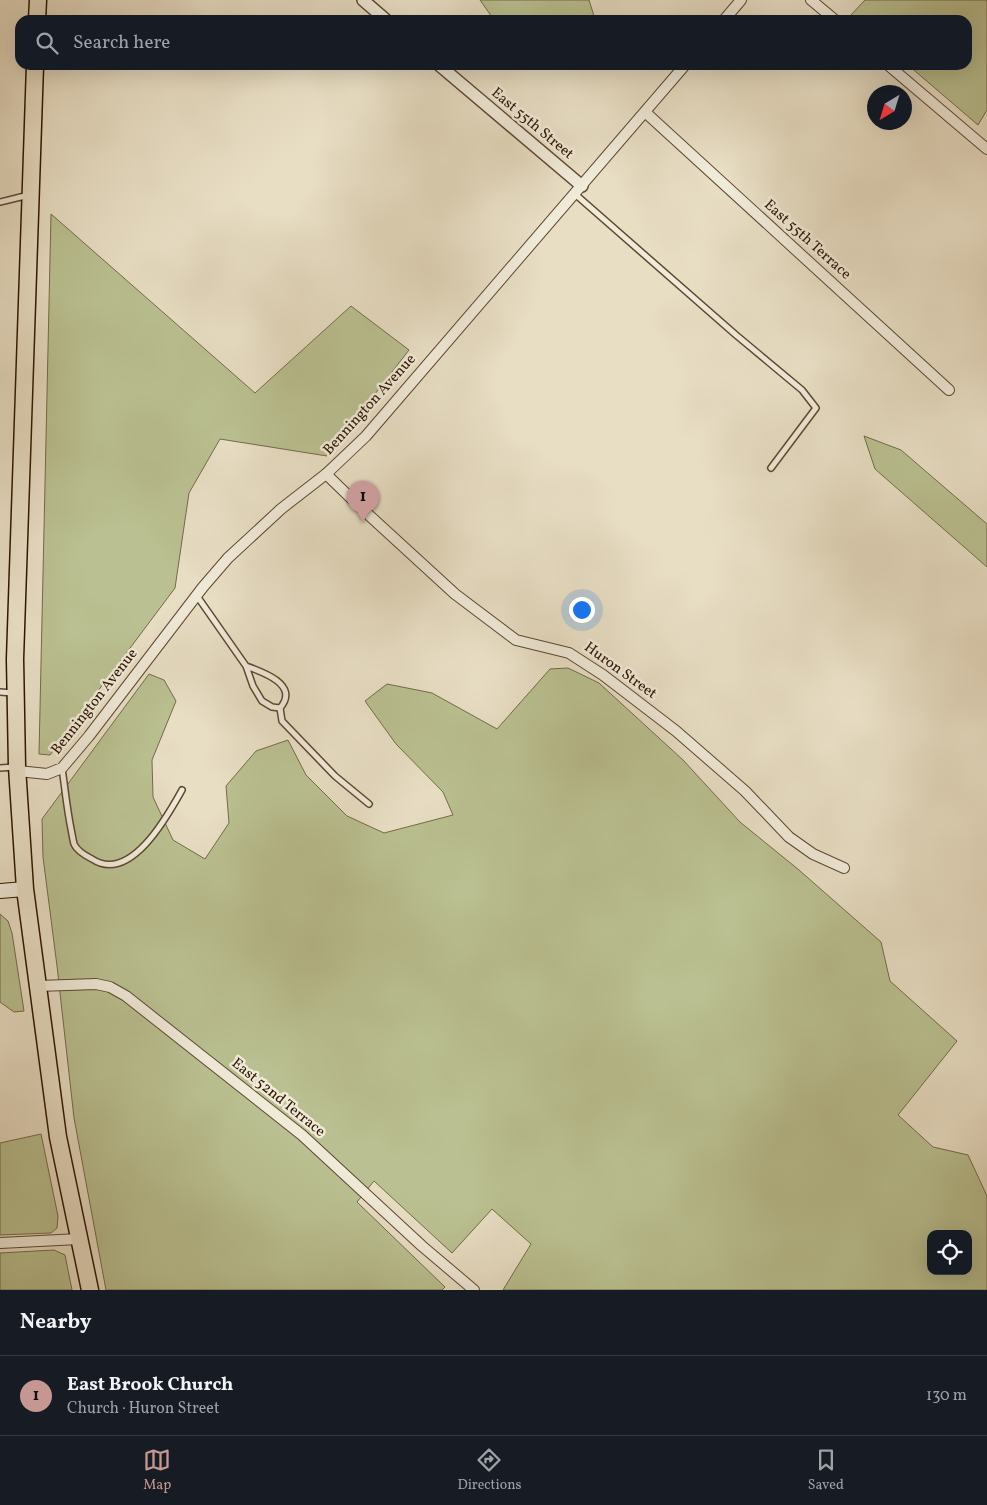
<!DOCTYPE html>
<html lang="en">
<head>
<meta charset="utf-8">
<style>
	body { margin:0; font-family:Vollkorn,serif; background:#242831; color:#f1f3f6 }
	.controls { position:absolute; right:15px; bottom:15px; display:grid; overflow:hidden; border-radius:10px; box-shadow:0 5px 20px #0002 }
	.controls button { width:45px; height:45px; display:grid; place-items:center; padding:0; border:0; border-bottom:1px solid #363941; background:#171b24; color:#f1f3f6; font:25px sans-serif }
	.compass { position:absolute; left:867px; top:85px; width:45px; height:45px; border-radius:50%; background:#171b24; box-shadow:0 5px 20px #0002; rotate:218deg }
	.you { position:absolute; left:581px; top:609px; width:18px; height:18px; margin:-12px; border:4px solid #fff; border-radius:50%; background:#1a73e8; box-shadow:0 0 0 8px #1a73e833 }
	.badge { display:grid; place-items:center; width:32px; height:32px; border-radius:50%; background:#c59692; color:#111; font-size:16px; font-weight:700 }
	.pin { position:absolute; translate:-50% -41px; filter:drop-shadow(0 1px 2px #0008) }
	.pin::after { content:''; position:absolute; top:26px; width:18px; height:15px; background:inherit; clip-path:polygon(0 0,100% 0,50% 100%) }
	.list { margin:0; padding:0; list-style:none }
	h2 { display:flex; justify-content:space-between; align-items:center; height:65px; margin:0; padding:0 20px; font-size:21px }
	h2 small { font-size:16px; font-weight:400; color:#9ea1a6 }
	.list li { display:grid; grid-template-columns:32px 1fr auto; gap:15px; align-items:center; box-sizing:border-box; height:80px; padding:0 20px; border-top:1px solid #363941 }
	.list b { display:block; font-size:19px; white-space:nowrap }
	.list p { margin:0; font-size:16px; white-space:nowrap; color:#9ea1a6 }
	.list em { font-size:16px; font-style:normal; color:#9ea1a6 }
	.icon { flex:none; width:28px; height:28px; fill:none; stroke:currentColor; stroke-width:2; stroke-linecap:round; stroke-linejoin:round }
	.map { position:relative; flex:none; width:987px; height:1290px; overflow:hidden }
	.search { position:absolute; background:#171b24; box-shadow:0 5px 20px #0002; left:15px; right:15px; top:15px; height:55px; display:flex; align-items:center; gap:12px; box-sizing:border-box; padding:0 18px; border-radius:15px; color:#9ea1a6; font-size:19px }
	.sheet { height:145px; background:#171b24 }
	nav { display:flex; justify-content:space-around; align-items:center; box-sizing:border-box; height:70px; border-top:1px solid #363941; background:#171b24; font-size:14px; color:#9ea1a6 }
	nav a { display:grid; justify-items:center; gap:2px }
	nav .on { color:#c59692 }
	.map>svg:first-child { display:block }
	.green { fill:#bac091; stroke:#746a48; fill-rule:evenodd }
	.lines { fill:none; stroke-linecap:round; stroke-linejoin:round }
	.service-casing { stroke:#5d4731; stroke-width:8 }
	.minor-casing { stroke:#5d4731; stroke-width:12 }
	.tertiary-casing { stroke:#5d4731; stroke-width:14 }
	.secondary-casing { stroke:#2f1500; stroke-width:16 }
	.trunk-casing { stroke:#2f1500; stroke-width:19 }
	.service { stroke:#f0ead9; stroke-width:5 }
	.minor { stroke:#f0ead9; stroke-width:10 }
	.tertiary { stroke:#f0ead9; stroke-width:11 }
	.secondary { stroke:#f0ead9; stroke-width:14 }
	.trunk { stroke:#e8dec4; stroke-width:16 }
	.labels { text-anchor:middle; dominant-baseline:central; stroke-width:5; stroke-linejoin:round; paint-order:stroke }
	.street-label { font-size:15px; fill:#2f1500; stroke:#f0ead9 }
</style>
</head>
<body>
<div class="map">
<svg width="987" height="1290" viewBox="0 0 987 1290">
	<rect width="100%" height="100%" fill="#e8dec4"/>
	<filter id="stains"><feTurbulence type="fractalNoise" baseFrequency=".004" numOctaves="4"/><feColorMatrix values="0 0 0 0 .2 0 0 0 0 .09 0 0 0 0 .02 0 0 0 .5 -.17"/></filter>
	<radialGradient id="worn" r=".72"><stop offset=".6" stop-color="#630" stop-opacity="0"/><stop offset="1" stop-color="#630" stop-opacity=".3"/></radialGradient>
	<!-- green -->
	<g class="green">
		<path d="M 480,0 L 589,0 L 594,16 L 592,20 L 494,20 Z"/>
		<path d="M 865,0 L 987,0 L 987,110 L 978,125 L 908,65 L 967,65 L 967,20 L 855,20 L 850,16 Z"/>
		<path d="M 51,214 L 255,393 L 351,306 L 409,350 L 327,456 L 220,439 L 189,493 L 175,588 L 50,755 L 39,754 Z"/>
		<path d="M 864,436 L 901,450 L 987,524 L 987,567 L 875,469 Z"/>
		<path d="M 568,668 L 599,683 L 683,760 L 740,822 L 799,870 L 881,942 L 890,981 L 957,1041 L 898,1115 L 933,1147 L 968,1155 L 987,1196 L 987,1290 L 503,1290 L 531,1244 L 492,1209 L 452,1253 L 374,1181 L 357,1202 L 445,1287 L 442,1290 L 106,1290 L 74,1118 L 57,966 L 43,857 L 42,819 L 149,674 L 164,680 L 176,701 L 152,760 L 153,797 L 173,840 L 205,859 L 229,823 L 226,786 L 256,751 L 288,740 L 306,775 L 347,816 L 384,833 L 453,815 L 443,792 L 396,744 L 365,701 L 387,684 L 432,693 L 497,729 L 550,669 ZM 931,1234 L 968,1234 L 968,1271 L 931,1271 Z"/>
		<path d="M 0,914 L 8,921 L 12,933 L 24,1011 L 14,1012 L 0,1002 Z"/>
		<path d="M 41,1134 L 58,1216 L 57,1228 L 51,1233 L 0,1235 L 0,1143 Z"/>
		<path d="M 54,1250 L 65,1255 L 72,1290 L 0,1290 L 0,1253 Z"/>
	</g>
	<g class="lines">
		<!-- service casing -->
		<g class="service-casing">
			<g id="service">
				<path d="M 575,194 L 736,335 L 802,390 L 816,408 L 771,468"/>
				<path d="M 0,202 L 29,195"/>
				<path d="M 197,596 L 246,666 L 253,686 L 262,701 L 272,707 L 280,708 C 300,685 263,672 246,666"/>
				<path d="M 0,692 L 13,693"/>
				<path d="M 280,708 L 282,721 L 335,776 L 369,804"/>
				<path d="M 0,768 L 14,767"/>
				<path d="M 62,768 C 65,789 67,809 71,829 C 72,834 73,840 74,844 C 77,851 86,856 92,859 C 130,884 167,817 182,790"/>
			</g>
		</g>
		<!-- minor casing -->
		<g class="minor-casing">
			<g id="minor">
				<path d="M 811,0 L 835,20"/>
				<path d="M 724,20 L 741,0"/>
				<path d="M 888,65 L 987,149"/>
				<path d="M 645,112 L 949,390"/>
				<path d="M 326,474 L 359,506 L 455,594 L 516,640 L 569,653 L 603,675 L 676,731 L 745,791 L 789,837 L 813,854 L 844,868"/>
				<path d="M 18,771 L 47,774 L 62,768 L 89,736 L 203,587 L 228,558 L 281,509 L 326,474 L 366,436 L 685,65"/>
				<path d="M 38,986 L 96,984 L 110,987 L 126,996 L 302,1135 L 422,1246 L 474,1290"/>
				<path d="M 0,1243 L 79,1239"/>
			</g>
		</g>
		<!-- tertiary casing -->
		<g class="tertiary-casing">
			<g id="tertiary">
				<path d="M 363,0 L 386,20"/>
				<path d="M 439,65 L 582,186"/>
			</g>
		</g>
		<!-- secondary casing -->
		<g class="secondary-casing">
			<path id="secondary" d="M 0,891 L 25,889"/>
		</g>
		<!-- trunk casing -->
		<g class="trunk-casing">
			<g id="trunk">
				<path d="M 37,20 L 38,0"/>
				<path d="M 35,65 L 15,659 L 17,767 L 25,889 L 58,1137 L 90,1290"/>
			</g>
		</g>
		<!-- service -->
		<use href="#service" class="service"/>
		<!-- minor -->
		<use href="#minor" class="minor"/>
		<!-- tertiary -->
		<use href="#tertiary" class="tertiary"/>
		<!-- secondary -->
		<use href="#secondary" class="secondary"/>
		<!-- trunk -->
		<use href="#trunk" class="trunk"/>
	</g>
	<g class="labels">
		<!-- street labels -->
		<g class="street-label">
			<text transform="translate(532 124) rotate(40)">East 55th Street</text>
			<text transform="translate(807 240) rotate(42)">East 55th Terrace</text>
			<text transform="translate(370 405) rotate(-48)">Bennington Avenue</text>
			<text transform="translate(620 671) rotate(36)">Huron Street</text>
			<text transform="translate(95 702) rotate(-52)">Bennington Avenue</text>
			<text transform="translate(278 1098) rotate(39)">East 52nd Terrace</text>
		</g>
	</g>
	<rect width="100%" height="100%" filter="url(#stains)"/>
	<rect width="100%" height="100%" fill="url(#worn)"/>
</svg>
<div class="controls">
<button><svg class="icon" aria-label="locate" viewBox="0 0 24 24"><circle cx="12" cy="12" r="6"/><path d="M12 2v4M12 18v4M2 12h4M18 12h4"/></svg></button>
</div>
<svg class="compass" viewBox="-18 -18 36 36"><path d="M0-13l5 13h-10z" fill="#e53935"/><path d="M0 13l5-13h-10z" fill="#9ea1a6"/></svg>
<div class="you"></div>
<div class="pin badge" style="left:363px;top:522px">1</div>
<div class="search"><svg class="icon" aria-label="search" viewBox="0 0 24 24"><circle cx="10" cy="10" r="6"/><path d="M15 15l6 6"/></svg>Search here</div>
</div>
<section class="sheet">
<h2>Nearby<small></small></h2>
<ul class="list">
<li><span class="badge">1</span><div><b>East Brook Church</b><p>Church · Huron Street</p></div><em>130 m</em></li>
</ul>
</section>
<nav>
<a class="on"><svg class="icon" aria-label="map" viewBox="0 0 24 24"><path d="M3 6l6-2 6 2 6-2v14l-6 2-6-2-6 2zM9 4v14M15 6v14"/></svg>Map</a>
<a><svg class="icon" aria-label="directions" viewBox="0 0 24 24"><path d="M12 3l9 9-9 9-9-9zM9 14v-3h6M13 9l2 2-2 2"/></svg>Directions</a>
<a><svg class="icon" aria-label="saved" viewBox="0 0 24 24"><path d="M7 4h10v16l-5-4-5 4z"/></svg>Saved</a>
</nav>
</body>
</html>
